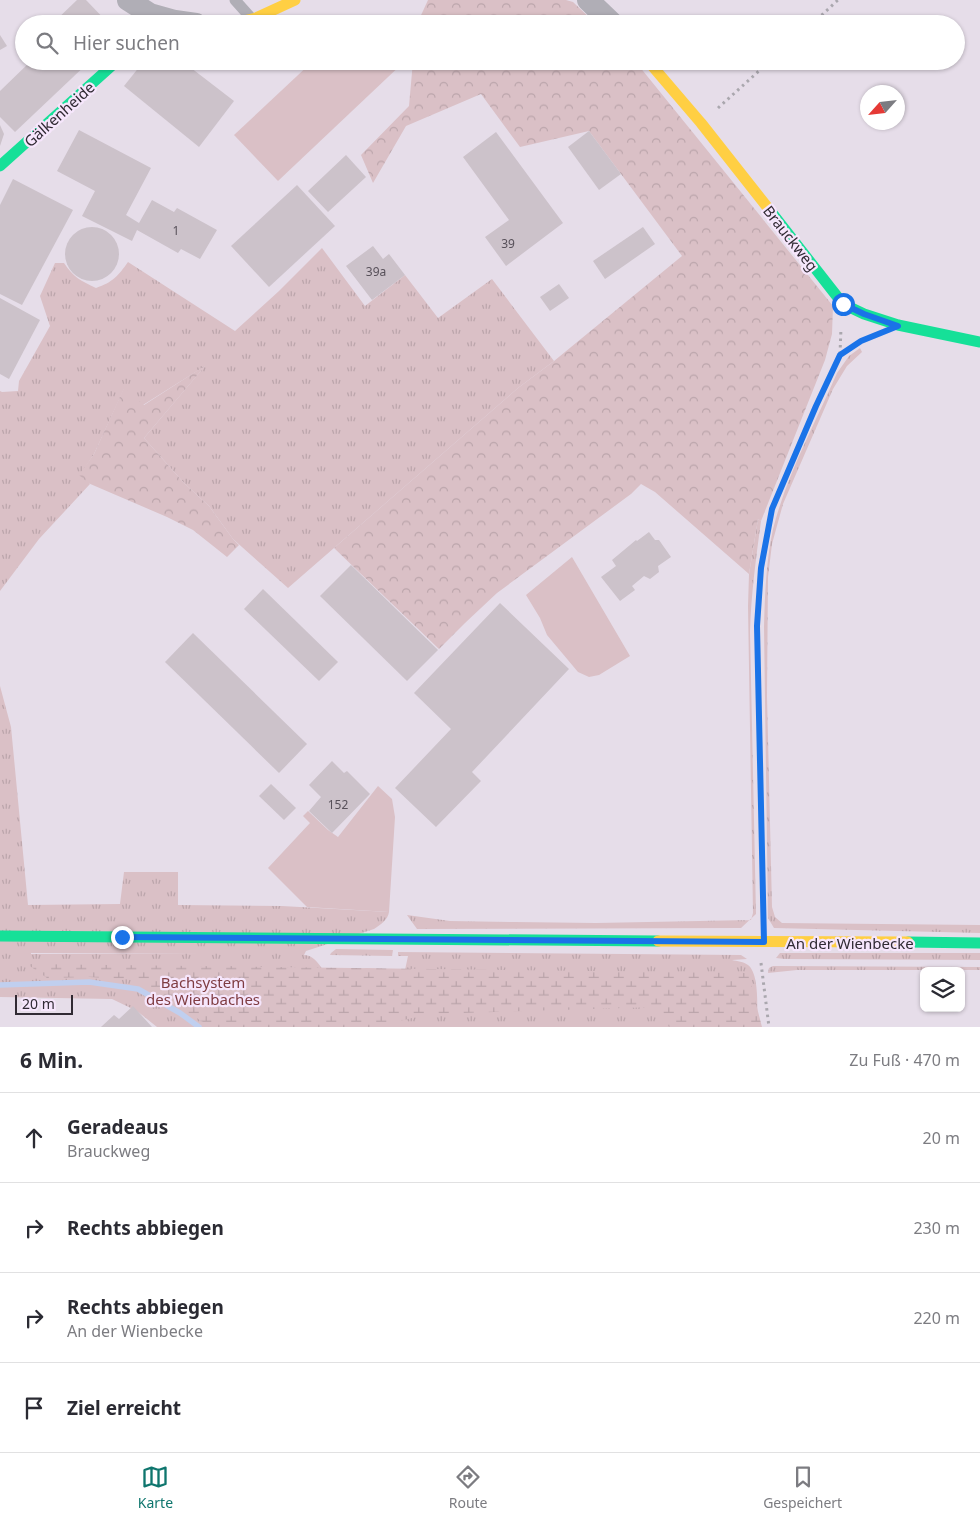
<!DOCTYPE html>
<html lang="de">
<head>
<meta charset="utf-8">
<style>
	body { margin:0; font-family:"Noto Sans",sans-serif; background:#f2f2f3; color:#2b2b33 }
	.controls { position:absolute; right:15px; bottom:15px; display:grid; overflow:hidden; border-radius:8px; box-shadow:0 1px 4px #0004 }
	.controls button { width:45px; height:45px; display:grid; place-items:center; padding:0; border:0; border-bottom:1px solid #e1e1e2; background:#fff; color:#2b2b33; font:25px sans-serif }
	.compass { position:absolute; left:860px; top:85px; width:45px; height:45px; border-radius:50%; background:#fff; box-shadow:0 1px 4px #0004; rotate:243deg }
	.scale { position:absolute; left:15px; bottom:12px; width:58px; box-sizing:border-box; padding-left:5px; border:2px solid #302a33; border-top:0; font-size:14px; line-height:18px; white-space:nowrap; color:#302a33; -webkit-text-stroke:4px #f6e6fc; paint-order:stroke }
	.stop { position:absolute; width:15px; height:15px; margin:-11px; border:4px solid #1a73e8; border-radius:50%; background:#fff }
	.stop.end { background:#1a73e8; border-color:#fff; box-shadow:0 1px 5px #0008 }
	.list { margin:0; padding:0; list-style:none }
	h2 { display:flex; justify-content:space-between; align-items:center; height:65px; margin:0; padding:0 20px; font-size:21px }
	h2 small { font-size:16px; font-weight:400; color:#7c7c81 }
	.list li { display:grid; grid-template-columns:32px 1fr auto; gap:15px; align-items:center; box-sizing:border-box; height:90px; padding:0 20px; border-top:1px solid #e1e1e2 }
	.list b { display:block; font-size:19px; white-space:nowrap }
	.list p { margin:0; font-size:16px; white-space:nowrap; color:#7c7c81 }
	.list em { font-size:16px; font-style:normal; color:#7c7c81 }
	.icon { flex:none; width:28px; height:28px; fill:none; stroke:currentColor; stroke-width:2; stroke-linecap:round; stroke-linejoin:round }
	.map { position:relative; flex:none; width:980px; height:1027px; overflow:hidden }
	.search { position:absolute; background:#fff; box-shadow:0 1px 4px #0004; left:15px; right:15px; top:15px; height:55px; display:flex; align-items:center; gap:12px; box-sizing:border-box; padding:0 18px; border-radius:28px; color:#7c7c81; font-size:19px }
	.sheet { height:425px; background:#fff }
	nav { display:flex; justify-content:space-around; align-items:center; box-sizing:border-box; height:70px; border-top:1px solid #e1e1e2; background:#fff; font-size:14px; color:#7c7c81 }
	nav a { display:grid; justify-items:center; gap:2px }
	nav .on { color:#0f766e }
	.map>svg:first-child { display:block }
	.grass { fill:url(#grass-tufts); fill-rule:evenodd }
	.forest { fill:url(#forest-crowns) }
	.wetland { fill:url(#wetland-marsh) }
	.garden { fill:#dac0c6 }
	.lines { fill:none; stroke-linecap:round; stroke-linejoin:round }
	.stream { stroke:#c0cfef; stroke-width:5.5 }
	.building { fill:#ccc2ca }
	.path { stroke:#aaa7ae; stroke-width:3; stroke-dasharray:2.5 4; stroke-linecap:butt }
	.lane { stroke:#b0aeb6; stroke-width:11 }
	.street { stroke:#b0aeb6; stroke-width:22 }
	.fast { stroke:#16e098; stroke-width:11 }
	.slow { stroke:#ffcf43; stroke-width:11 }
	.route { stroke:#1a73e8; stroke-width:6 }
	.labels { text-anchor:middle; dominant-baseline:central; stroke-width:4.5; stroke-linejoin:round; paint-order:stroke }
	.number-label { font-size:12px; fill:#575059 }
	.street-label { font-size:15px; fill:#302a33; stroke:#f6e6fc }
	.park-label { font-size:15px; fill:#7f3c42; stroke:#f6e6fc }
</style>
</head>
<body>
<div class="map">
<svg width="980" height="1027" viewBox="0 0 980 1027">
	<defs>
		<pattern id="grass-tufts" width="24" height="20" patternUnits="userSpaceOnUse" patternTransform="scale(1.25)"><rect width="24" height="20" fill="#dac0c6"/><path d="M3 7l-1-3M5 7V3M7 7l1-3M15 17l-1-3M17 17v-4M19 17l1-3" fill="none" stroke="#bba5ab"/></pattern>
		<pattern id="forest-crowns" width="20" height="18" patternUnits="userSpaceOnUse" patternTransform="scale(1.25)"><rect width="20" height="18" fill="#dac0c6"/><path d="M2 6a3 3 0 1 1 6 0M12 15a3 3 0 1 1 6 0" fill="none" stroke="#bba5ab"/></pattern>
		<pattern id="wetland-marsh" width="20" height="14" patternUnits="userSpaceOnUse" patternTransform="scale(1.25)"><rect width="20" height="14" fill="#dac0c6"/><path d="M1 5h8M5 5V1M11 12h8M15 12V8" fill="none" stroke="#bba5ab"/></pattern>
	</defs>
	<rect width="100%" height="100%" fill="#e6dde9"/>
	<!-- grass -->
	<g class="grass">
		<path d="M 322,248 L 365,306 L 405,275 L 438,318 L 492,279 L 554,361 L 518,388 L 288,588 L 233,539 L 209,506 L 184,483 L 144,438 L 205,366 L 143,405 L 124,389 L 94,454 L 80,475 L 90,484 L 39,539 L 0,591 L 0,391 L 2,392 L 18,391 L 19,381 L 50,326 L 40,296 L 55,263 L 64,263 C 73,277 81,281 96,288 C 113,282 118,276 128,262 L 235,331 L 279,291 Z"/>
		<path d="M 860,348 L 862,352 L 847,366 L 833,389 L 783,504 L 772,544 L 768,577 L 767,696 L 772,907 L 775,917 L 782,923 L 980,925 L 980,933 L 774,928 L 768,918 L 764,627 C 765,594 766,561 773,529 C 787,474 815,424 837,373 L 849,356 Z"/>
		<path d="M 758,519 L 761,521 C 756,558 751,595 750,632 L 756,914 L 741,928 L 417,929 L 407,915 L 450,921 L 515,922 L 596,923 L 751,920 L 753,913 L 748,606 L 749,574 Z"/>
		<path d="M 0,686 L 11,727 L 28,905 L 120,904 L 124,872 L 178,872 L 178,905 L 282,906 L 389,912 C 388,920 380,925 374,929 L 306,951 L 304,955 C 317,955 324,973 331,983 L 348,973 L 366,968 L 405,970 L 408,956 L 398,956 L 398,952 L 741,955 L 747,959 L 732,960 C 737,961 744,962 748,965 C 760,974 757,1012 757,1027 L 157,1027 L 137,1011 L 112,999 L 0,997 ZM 31,953 L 199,954 L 31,954 Z"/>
		<path d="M 336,949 L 393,950 L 392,956 L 330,955 L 331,953 Z"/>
		<path d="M 780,953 L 980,953 L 980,960 L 784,959 L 776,958 Z"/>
		<path d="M 773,966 L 980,967 L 980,970 L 797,970 L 768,973 L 769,968 Z"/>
	</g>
	<!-- forest -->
	<g class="forest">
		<path d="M 428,0 L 566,0 L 573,2 L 596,24 L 417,24 Z"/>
		<path d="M 413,61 L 635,61 L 833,306 L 832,334 L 825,360 L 761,521 L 758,519 L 749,574 L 655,492 L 641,484 L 631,494 L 497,593 L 465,623 L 439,649 L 334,548 L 518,388 L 554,361 L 682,256 L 589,131 L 520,147 L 481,94 L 406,126 L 373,183 L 361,155 L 409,106 Z"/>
		<path d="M 206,365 L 144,438 L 184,483 L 209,506 L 233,539 L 239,545 L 227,557 L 193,530 L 167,517 L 88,483 L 79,475 L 94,454 L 124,388 L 144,405 Z"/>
	</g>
	<!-- wetland -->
	<path class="wetland" d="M 27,964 L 748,973 L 762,1027 L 669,1027 L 658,1007 L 428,1014 L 376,1027 L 211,1027 L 136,980 L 90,977 L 47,978 Z"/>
	<!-- garden -->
	<g class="garden">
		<path d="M 313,61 L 405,61 L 278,181 L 234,135 Z"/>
		<path d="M 572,557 L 630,656 L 599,675 L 589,677 L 578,672 L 547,635 L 540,618 L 526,595 Z"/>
		<path d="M 378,786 L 392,799 L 395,817 L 389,912 L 307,907 L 268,868 L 310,823 L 303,816 L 308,811 L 328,830 L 338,837 Z"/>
	</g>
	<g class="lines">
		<!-- stream -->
		<path class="stream" d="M 0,985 L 89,982 L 138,989 L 180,1013 L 199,1027"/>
	</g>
	<!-- building -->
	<g class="building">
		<path d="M 77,0 L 86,0 L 109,24 L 52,24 Z"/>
		<path d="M 0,35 L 7,46 L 0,50 Z"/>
		<path d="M 31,61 L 90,61 L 15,132 L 0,117 L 0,91 Z"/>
		<path d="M 144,61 L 182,61 L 234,101 L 199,147 L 124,86 Z"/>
		<path d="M 0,125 L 4,134 L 0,146 Z"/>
		<path d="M 79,130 L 151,168 L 126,215 L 139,223 L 152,200 L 174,212 L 177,208 L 217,230 L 200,259 L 181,249 L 178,253 L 137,230 L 132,241 L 82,216 L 95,191 L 57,171 Z"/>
		<path d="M 589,131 L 621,174 L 599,190 L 568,147 Z"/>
		<path d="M 496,132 L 563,223 L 506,266 L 485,237 L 509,220 L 463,157 Z"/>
		<path d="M 346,155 L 366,177 L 328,212 L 308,191 Z"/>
		<path d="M 13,179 L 73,210 L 22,305 L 0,294 L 0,205 Z"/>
		<path d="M 297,185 L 335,226 L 269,287 L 231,246 Z"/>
		<circle cx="92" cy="254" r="27"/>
		<path d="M 643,227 L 655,244 L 605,279 L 593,261 Z"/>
		<path d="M 373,246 L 383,259 L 389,254 L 405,275 L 372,300 L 346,266 Z"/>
		<path d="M 559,284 L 569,298 L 550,311 L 540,297 Z"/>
		<path d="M 0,298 L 40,320 L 9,379 L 0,374 Z"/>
		<path d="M 649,532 L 655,540 L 659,540 L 671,557 L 658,566 L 659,572 L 650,579 L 644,576 L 632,586 L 635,590 L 620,601 L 601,577 L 616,566 L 612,560 L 636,540 L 637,541 Z"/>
		<path d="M 351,565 L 438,650 L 407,681 L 320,596 Z"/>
		<path d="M 263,589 L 338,662 L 319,681 L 244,609 Z"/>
		<path d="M 500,603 L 569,669 L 472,772 L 481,781 L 436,827 L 395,788 L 451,729 L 414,693 Z"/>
		<path d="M 193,633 L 307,744 L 279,773 L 165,662 Z"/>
		<path d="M 332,761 L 344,773 L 347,771 L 370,794 L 332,833 L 309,811 L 321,797 L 309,785 Z"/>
		<path d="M 271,784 L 296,808 L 284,820 L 259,796 Z"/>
		<path d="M 133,1006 L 152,1027 L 101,1027 L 114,1015 L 119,1019 Z"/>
	</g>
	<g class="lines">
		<!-- path -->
		<g class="path">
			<path d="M 812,24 L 838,0"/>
			<path d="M 718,108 L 770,61"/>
			<path d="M 840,354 L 841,328"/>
			<path d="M 764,920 L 757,626 L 761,568 L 766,538 L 772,509 L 816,406 L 840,355 L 866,339"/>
			<path d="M 761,963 L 769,1027"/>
		</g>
		<!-- lane -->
		<path class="lane" d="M 235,0 L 252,19"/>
		<!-- street -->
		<g class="street">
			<path d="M 128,0 L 150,14 L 175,21 L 196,24"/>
			<path d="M 588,0 L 613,24"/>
		</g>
		<!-- fast -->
		<g class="fast">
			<path d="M 0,166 L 117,61"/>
			<path d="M 768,208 L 843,304 L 864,314 L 898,325 L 980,342"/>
			<path d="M 0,936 L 658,941"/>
			<path d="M 908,942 L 980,943"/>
		</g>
		<!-- slow -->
		<g class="slow">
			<path d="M 231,24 L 256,18 L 295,0"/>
			<path d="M 648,61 L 701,123 L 768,208"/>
			<path d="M 658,941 L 908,942"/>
		</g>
	</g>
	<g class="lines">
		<!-- route -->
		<path class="route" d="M 122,937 L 764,942 L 757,626 L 761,568 L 772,509 L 816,406 L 840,355 L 861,341 L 898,326 L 864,314 L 843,304"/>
	</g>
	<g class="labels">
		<!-- number labels -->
		<g class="number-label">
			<text x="176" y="230">1</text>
			<text x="508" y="243">39</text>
			<text x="376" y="271">39a</text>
			<text x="338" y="804">152</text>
		</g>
		<!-- street labels -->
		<g class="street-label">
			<text transform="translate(59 114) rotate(-42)">Gälkenheide</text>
			<text transform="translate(791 238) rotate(52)">Brauckweg</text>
			<text x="850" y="943">An der Wienbecke</text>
		</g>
		<!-- park labels -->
		<g class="park-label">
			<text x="203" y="982">Bachsystem<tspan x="203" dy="17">des Wienbaches</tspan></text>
		</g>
	</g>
</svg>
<div class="controls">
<button><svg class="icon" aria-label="layers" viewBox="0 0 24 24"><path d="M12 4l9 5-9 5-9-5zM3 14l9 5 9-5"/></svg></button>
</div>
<svg class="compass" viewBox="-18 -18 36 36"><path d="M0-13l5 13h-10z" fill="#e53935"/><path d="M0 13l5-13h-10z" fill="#7c7c81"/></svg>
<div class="scale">20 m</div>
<div class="stop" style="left:843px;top:304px"></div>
<div class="stop end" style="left:122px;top:937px"></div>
<div class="search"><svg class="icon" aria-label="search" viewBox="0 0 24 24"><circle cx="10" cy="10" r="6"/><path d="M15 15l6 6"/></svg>Hier suchen</div>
</div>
<section class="sheet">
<h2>6 Min.<small>Zu Fuß · 470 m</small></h2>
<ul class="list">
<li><svg class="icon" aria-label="ahead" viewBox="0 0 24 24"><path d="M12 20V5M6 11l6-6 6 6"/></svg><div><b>Geradeaus</b><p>Brauckweg</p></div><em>20 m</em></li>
<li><svg class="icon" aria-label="right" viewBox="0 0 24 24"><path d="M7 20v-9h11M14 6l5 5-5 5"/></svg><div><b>Rechts abbiegen</b></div><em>230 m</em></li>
<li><svg class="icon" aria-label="right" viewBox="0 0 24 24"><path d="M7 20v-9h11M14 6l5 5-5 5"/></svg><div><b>Rechts abbiegen</b><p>An der Wienbecke</p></div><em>220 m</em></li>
<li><svg class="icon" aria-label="arrive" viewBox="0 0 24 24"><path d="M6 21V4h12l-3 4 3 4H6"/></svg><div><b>Ziel erreicht</b></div></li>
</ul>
</section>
<nav>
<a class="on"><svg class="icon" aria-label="map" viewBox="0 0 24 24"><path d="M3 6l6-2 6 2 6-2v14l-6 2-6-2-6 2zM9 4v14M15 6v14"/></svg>Karte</a>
<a><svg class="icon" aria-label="directions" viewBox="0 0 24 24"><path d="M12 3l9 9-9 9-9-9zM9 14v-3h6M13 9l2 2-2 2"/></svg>Route</a>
<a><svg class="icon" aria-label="saved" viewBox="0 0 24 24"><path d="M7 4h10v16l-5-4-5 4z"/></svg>Gespeichert</a>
</nav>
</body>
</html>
